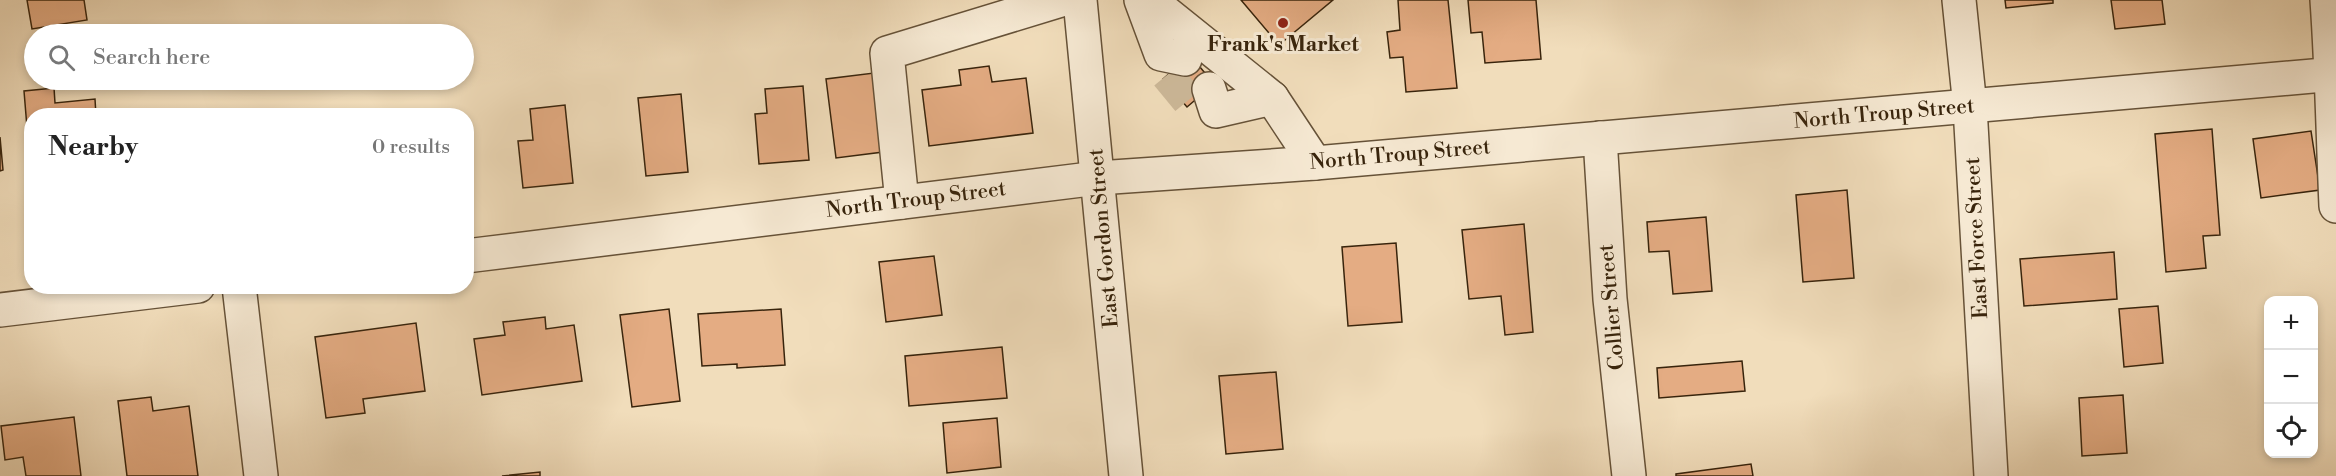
<!DOCTYPE html>
<html lang="en">
<head>
<meta charset="utf-8">
<style>
	body { margin:0; font-family:"Libre Bodoni",serif; background:#f2f2f2; color:#222 }
	.controls { position:absolute; right:18px; bottom:18px; display:grid; overflow:hidden; border-radius:12px; box-shadow:0 3px 9px #0003 }
	.controls button { width:54px; height:54px; display:grid; place-items:center; padding:0; border:0; border-bottom:2px solid #e0e0e0; background:#fff; color:#222; font:30px sans-serif }
	.list { margin:0; padding:0; list-style:none }
	h2 { display:flex; justify-content:space-between; align-items:center; height:78px; margin:0; padding:0 24px; font-size:26px }
	h2 small { font-size:20px; font-weight:400; color:#767676 }
	.icon { flex:none; width:33px; height:33px; fill:none; stroke:currentColor; stroke-width:2; stroke-linecap:round; stroke-linejoin:round }
	.map { position:relative; flex:none; width:2336px; height:476px; overflow:hidden }
	.search { position:absolute; background:#fff; box-shadow:0 3px 9px #0003; left:24px; top:24px; width:450px; height:66px; display:flex; align-items:center; gap:15px; box-sizing:border-box; padding:0 21px; border-radius:33px; color:#767676; font-size:22px }
	.panel { position:absolute; background:#fff; box-shadow:0 3px 9px #0003; left:24px; top:108px; width:450px; height:186px; border-radius:24px }
	.map>svg:first-child { display:block }
	.building { fill:#e4ac83; stroke:#38240c; stroke-width:1.5 }
	.lines { fill:none; stroke-linecap:round; stroke-linejoin:round }
	.minor-tunnel { stroke:#ccb898; stroke-width:33; stroke-dasharray:33 16; stroke-linecap:butt }
	.minor-casing { stroke:#665238; stroke-width:36 }
	.minor { stroke:#f6e9d3; stroke-width:33 }
	.poi-dot { fill:#8f2418; stroke:#f6e9d3; stroke-width:2 }
	.labels { text-anchor:middle; dominant-baseline:central; stroke-width:6; stroke-linejoin:round; paint-order:stroke }
	.poi-label { font-size:21px; font-weight:bold; fill:#38240c; stroke:#f6e9d3 }
	.street-label { font-size:21px; fill:#38240c; stroke:#f6e9d3 }
</style>
</head>
<body>
<div class="map">
<svg width="2336" height="476" viewBox="0 0 2336 476">
	<rect width="100%" height="100%" fill="#f1ddbb"/>
	<filter id="stains"><feTurbulence type="fractalNoise" baseFrequency=".00333" numOctaves="4"/><feColorMatrix values="0 0 0 0 .2 0 0 0 0 .09 0 0 0 0 .02 0 0 0 .5 -.17"/></filter>
	<radialGradient id="worn" r=".72"><stop offset=".6" stop-color="#630" stop-opacity="0"/><stop offset="1" stop-color="#630" stop-opacity=".3"/></radialGradient>
	<!-- building -->
	<g class="building">
		<path d="M 27,0 L 84,0 L 87,20 L 32,29 Z"/>
		<path d="M 1241,0 L 1333,0 L 1279,45 Z"/>
		<path d="M 1398,0 L 1448,0 L 1457,88 L 1406,92 L 1403,57 L 1390,58 L 1387,32 L 1400,30 Z"/>
		<path d="M 1468,0 L 1536,0 L 1541,59 L 1485,63 L 1482,32 L 1471,33 Z"/>
		<path d="M 2005,0 L 2053,0 L 2053,3 L 2006,8 Z"/>
		<path d="M 2111,0 L 2162,0 L 2165,24 L 2115,29 Z"/>
		<path d="M 1190,55 L 1214,84 L 1187,107 L 1163,79 Z"/>
		<path d="M 989,66 L 992,82 L 1026,78 L 1033,133 L 929,146 L 922,90 L 961,85 L 959,70 Z"/>
		<path d="M 874,73 L 883,152 L 836,158 L 826,79 Z"/>
		<path d="M 803,86 L 809,160 L 759,164 L 755,114 L 767,113 L 765,89 Z"/>
		<path d="M 54,88 L 55,103 L 95,99 L 96,116 L 32,116 L 30,164 L 24,91 Z"/>
		<path d="M 681,94 L 688,172 L 646,176 L 638,98 Z"/>
		<path d="M 565,105 L 573,183 L 523,188 L 518,141 L 533,140 L 530,109 Z"/>
		<path d="M 200,112 L 201,116 L 150,116 Z"/>
		<path d="M 2212,129 L 2220,235 L 2203,236 L 2206,268 L 2166,272 L 2155,134 Z"/>
		<path d="M 2311,131 L 2320,190 L 2261,198 L 2253,139 Z"/>
		<path d="M 0,137 L 3,170 L 0,171 Z"/>
		<path d="M 1847,190 L 1854,278 L 1803,282 L 1796,195 Z"/>
		<path d="M 1706,217 L 1712,291 L 1673,294 L 1669,251 L 1649,252 L 1647,222 Z"/>
		<path d="M 1524,224 L 1533,332 L 1505,335 L 1501,296 L 1469,299 L 1462,230 Z"/>
		<path d="M 1396,243 L 1402,322 L 1348,326 L 1342,247 Z"/>
		<path d="M 2114,252 L 2117,299 L 2024,306 L 2020,259 Z"/>
		<path d="M 934,256 L 942,315 L 886,322 L 879,262 Z"/>
		<path d="M 2158,306 L 2163,363 L 2124,367 L 2119,309 Z"/>
		<path d="M 669,309 L 680,401 L 632,407 L 620,315 Z"/>
		<path d="M 781,309 L 785,365 L 737,368 L 737,364 L 702,366 L 698,314 Z"/>
		<path d="M 545,317 L 546,329 L 574,325 L 582,381 L 482,395 L 474,339 L 505,335 L 503,322 Z"/>
		<path d="M 416,323 L 425,391 L 363,399 L 365,413 L 326,418 L 315,337 Z"/>
		<path d="M 1002,347 L 1007,398 L 909,406 L 905,356 Z"/>
		<path d="M 1742,361 L 1745,391 L 1659,398 L 1657,368 Z"/>
		<path d="M 1276,372 L 1283,449 L 1226,454 L 1219,376 Z"/>
		<path d="M 2123,395 L 2127,453 L 2082,456 L 2079,398 Z"/>
		<path d="M 151,397 L 153,411 L 189,406 L 198,476 L 127,476 L 118,401 Z"/>
		<path d="M 74,417 L 81,476 L 26,476 L 23,457 L 5,460 L 1,426 Z"/>
		<path d="M 997,418 L 1001,467 L 947,473 L 943,423 Z"/>
		<path d="M 1751,464 L 1753,476 L 1676,476 L 1676,474 Z"/>
		<path d="M 540,472 L 540,476 L 502,476 Z"/>
	</g>
	<g class="lines">
		<!-- minor-tunnel -->
		<path class="minor-tunnel" d="M 1167,75 L 1191,104"/>
		<!-- minor casing -->
		<g class="minor-casing">
			<g id="minor">
				<path d="M 1080,0 L 1126,476"/>
				<path d="M 1141,0 L 1161,54 L 1185,59"/>
				<path d="M 1150,0 L 1272,98 L 1315,163"/>
				<path d="M 1959,0 L 1970,107 L 1991,476"/>
				<path d="M 2327,0 C 2332,69 2333,138 2336,206"/>
				<path d="M 1209,89 L 1216,111 L 1272,98"/>
				<path d="M 1600,138 L 1610,299 L 1629,476"/>
				<path d="M 902,202 L 887,53 L 1061,0"/>
				<path d="M 466,256 L 1098,178 L 1315,163 L 2336,74"/>
				<path d="M 239,286 L 261,476"/>
				<path d="M 0,310 L 198,286"/>
			</g>
		</g>
		<!-- minor -->
		<use href="#minor" class="minor"/>
	</g>
	<!-- markers -->
	<circle class="poi-dot" cx="1283" cy="23" r="6"/>
	<g class="labels">
		<!-- poi labels -->
		<g class="poi-label">
			<text x="1283" y="45">Frank's Market</text>
		</g>
		<!-- street labels -->
		<g class="street-label">
			<text transform="translate(1884 114) rotate(-5)">North Troup Street</text>
			<text transform="translate(1400 155) rotate(-5)">North Troup Street</text>
			<text transform="translate(916 200) rotate(-7)">North Troup Street</text>
			<text transform="translate(1104 238) rotate(-95)">East Gordon Street</text>
			<text transform="translate(1977 238) rotate(-93)">East Force Street</text>
			<text transform="translate(1612 307) rotate(-95)">Collier Street</text>
		</g>
	</g>
	<rect width="100%" height="100%" filter="url(#stains)"/>
	<rect width="100%" height="100%" fill="url(#worn)"/>
</svg>
<div class="controls">
<button>+</button>
<button>−</button>
<button><svg class="icon" aria-label="locate" viewBox="0 0 24 24"><circle cx="12" cy="12" r="6"/><path d="M12 2v4M12 18v4M2 12h4M18 12h4"/></svg></button>
</div>
<div class="search"><svg class="icon" aria-label="search" viewBox="0 0 24 24"><circle cx="10" cy="10" r="6"/><path d="M15 15l6 6"/></svg>Search here</div>
<section class="panel">
<h2>Nearby<small>0 results</small></h2>
<ul class="list">
</ul>
</section>
</div>
</body>
</html>
